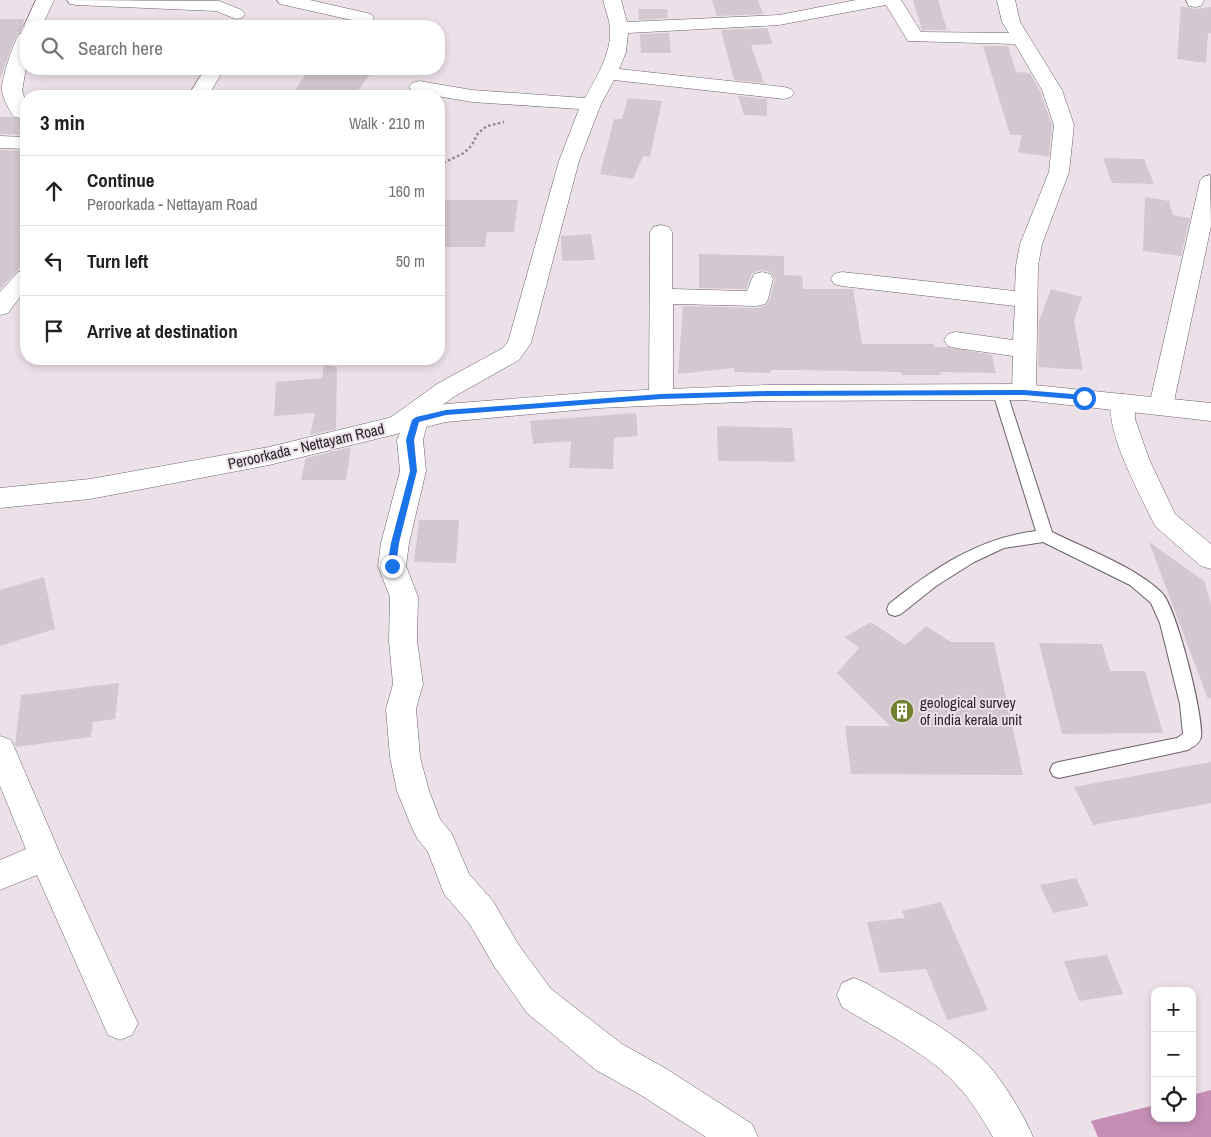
<!DOCTYPE html>
<html lang="en">
<head>
<meta charset="utf-8">
<style>
	body { margin:0; font-family:"Archivo Narrow",sans-serif; background:#f6f6f6; color:#202124 }
	.controls { position:absolute; right:15px; bottom:15px; display:grid; overflow:hidden; border-radius:10px; box-shadow:0 2px 8px #0003 }
	.controls button { width:45px; height:45px; display:grid; place-items:center; padding:0; border:0; border-bottom:1px solid #e0e0e0; background:#fff; color:#202124; font:25px sans-serif }
	.stop { position:absolute; width:15px; height:15px; margin:-11px; border:4px solid #1a73e8; border-radius:50%; background:#fff }
	.stop.end { background:#1a73e8; border-color:#fff; box-shadow:0 1px 5px #0008 }
	.list { margin:0; padding:0; list-style:none }
	h2 { display:flex; justify-content:space-between; align-items:center; height:65px; margin:0; padding:0 20px; font-size:21px }
	h2 small { font-size:16px; font-weight:400; color:#757577 }
	.list li { display:grid; grid-template-columns:32px 1fr auto; gap:15px; align-items:center; box-sizing:border-box; height:70px; padding:0 20px; border-top:1px solid #e0e0e0 }
	.list b { display:block; font-size:19px; white-space:nowrap }
	.list p { margin:0; font-size:16px; white-space:nowrap; color:#757577 }
	.list em { font-size:16px; font-style:normal; color:#757577 }
	.icon { flex:none; width:28px; height:28px; fill:none; stroke:currentColor; stroke-width:2; stroke-linecap:round; stroke-linejoin:round }
	.map { position:relative; flex:none; width:1211px; height:1137px; overflow:hidden }
	.search { position:absolute; background:#fff; box-shadow:0 2px 8px #0003; left:20px; top:20px; width:425px; height:55px; display:flex; align-items:center; gap:12px; box-sizing:border-box; padding:0 18px; border-radius:20px; color:#757577; font-size:19px }
	.panel { position:absolute; background:#fff; box-shadow:0 2px 8px #0003; left:20px; top:90px; width:425px; height:275px; border-radius:20px }
	.map>svg:first-child { display:block }
	.water { fill:#c48eb5 }
	.building { fill:#d3c7d0 }
	.lines { fill:none; stroke-linecap:round; stroke-linejoin:round }
	.service-casing { stroke:#6c6169; stroke-width:2 }
	.minor-casing { stroke:#6c6169; stroke-width:1 }
	.tertiary-casing { stroke:#6c6169; stroke-width:1 }
	.path { stroke:#91898f; stroke-width:2.5; stroke-dasharray:2.5 2.5; stroke-linecap:butt }
	.service { fill:#fff; fill-rule:evenodd }
	.minor { fill:#fff; fill-rule:evenodd }
	.tertiary { fill:#fff; fill-rule:evenodd }
	.route { fill:#1a73e8 }
	.labels { text-anchor:middle; dominant-baseline:central; stroke-width:4; stroke-linejoin:round; paint-order:stroke }
	.street-label { font-size:15px; fill:#2b262a; stroke:#ede1e9 }
	.poi-label { font-size:15px; fill:#2b262a; stroke:#ede1e9; text-anchor:start }
</style>
</head>
<body>
<div class="map">
<svg width="1211" height="1137" viewBox="0 0 1211 1137">
	<rect width="100%" height="100%" fill="#ede1e9"/>
	<!-- water -->
	<path class="water" d="M 1211,1090 L 1211,1137 L 1098,1137 L 1091,1121 L 1155,1105 L 1155,1118 L 1192,1118 L 1192,1095 Z"/>
	<!-- building -->
	<g class="building">
		<path d="M 712,0 L 758,0 L 763,14 L 717,16 Z"/>
		<path d="M 913,0 L 938,0 L 947,30 L 922,30 Z"/>
		<path d="M 1181,6 L 1195,9 L 1211,7 L 1211,33 L 1208,34 L 1206,63 L 1177,59 Z"/>
		<path d="M 638,9 L 667,9 L 668,18 L 639,20 Z"/>
		<path d="M 0,19 L 25,19 L 22,25 L 24,31 L 18,32 L 15,38 L 0,79 Z"/>
		<path d="M 767,28 L 773,44 L 751,45 L 764,83 L 734,80 L 721,30 Z"/>
		<path d="M 669,33 L 671,53 L 641,53 L 640,34 Z"/>
		<path d="M 983,46 L 1008,46 L 1016,72 L 1030,73 L 1040,91 L 1052,125 L 1049,157 L 1018,152 L 1022,135 L 1010,135 Z"/>
		<path d="M 309,69 L 374,69 L 354,96 L 291,96 Z"/>
		<path d="M 738,96 L 767,99 L 767,116 L 744,115 Z"/>
		<path d="M 628,98 L 662,101 L 650,157 L 643,156 L 633,179 L 600,174 L 614,119 L 622,119 Z"/>
		<path d="M 0,117 L 12,117 L 26,121 L 26,135 L 0,134 Z"/>
		<path d="M 0,150 L 26,151 L 26,252 L 18,270 L 0,289 Z"/>
		<path d="M 1103,158 L 1144,159 L 1154,184 L 1112,183 Z"/>
		<path d="M 1145,197 L 1169,201 L 1173,215 L 1190,218 L 1181,256 L 1143,251 Z"/>
		<path d="M 439,200 L 518,200 L 514,232 L 487,232 L 485,247 L 439,247 Z"/>
		<path d="M 591,234 L 595,260 L 562,261 L 561,236 Z"/>
		<path d="M 699,254 L 784,256 L 784,275 L 802,276 L 803,289 L 853,289 L 862,344 L 934,344 L 934,347 L 947,347 L 992,355 L 996,373 L 940,372 L 941,375 L 902,375 L 901,372 L 799,370 L 771,370 L 771,373 L 734,372 L 734,368 L 678,374 L 683,306 L 757,308 L 765,306 L 770,299 L 775,279 L 770,272 L 762,270 L 752,273 L 746,289 L 699,288 Z"/>
		<path d="M 1051,289 L 1082,297 L 1074,320 L 1083,370 L 1038,367 L 1039,321 Z"/>
		<path d="M 324,365 L 337,367 L 336,429 L 310,435 L 315,413 L 274,416 L 276,382 L 322,378 Z"/>
		<path d="M 636,413 L 638,436 L 614,438 L 613,469 L 569,468 L 571,441 L 533,444 L 530,421 Z"/>
		<path d="M 717,426 L 792,428 L 795,462 L 718,461 Z"/>
		<path d="M 351,447 L 346,480 L 301,480 L 306,458 Z"/>
		<path d="M 419,520 L 459,520 L 456,563 L 414,562 Z"/>
		<path d="M 1149,542 L 1204,581 L 1211,604 L 1211,698 L 1208,699 Z"/>
		<path d="M 44,577 L 55,629 L 0,646 L 0,590 Z"/>
		<path d="M 871,622 L 905,645 L 926,626 L 951,642 L 994,642 L 1023,775 L 851,774 L 845,726 L 890,726 L 837,673 L 859,648 L 845,637 Z"/>
		<path d="M 1039,643 L 1102,644 L 1110,671 L 1145,671 L 1163,733 L 1062,734 Z"/>
		<path d="M 119,683 L 115,719 L 93,722 L 91,737 L 16,747 L 15,744 L 21,695 Z"/>
		<path d="M 1211,762 L 1211,803 L 1093,825 L 1074,787 Z"/>
		<path d="M 1076,878 L 1089,906 L 1053,913 L 1040,885 Z"/>
		<path d="M 941,902 L 988,1010 L 947,1020 L 926,969 L 880,973 L 867,922 L 905,918 L 902,911 Z"/>
		<path d="M 1107,955 L 1123,994 L 1079,1001 L 1064,961 Z"/>
	</g>
	<g class="lines">
		<!-- service casing -->
		<g class="service-casing">
			<path id="service" d="M 1000,388 L 1005,389 L 1007,393 L 1052,532 C 1086,549 1136,567 1162,593 C 1176,607 1204,716 1201,737 C 1200,743 1193,747 1188,750 L 1059,778 L 1053,776 L 1050,770 L 1053,764 L 1059,762 L 1177,738 L 1183,734 L 1180,704 L 1160,623 L 1151,603 L 1130,585 L 1043,542 L 1004,548 L 974,562 L 936,586 L 901,614 L 895,616 L 889,614 L 887,609 L 889,604 C 933,569 978,538 1036,531 L 993,393 L 995,389 Z"/>
		</g>
		<!-- minor casing -->
		<g class="minor-casing">
			<g id="minor">
				<path d="M 36,0 L 54,0 L 42,26 L 26,26 L 26,30 L 24,26 Z"/>
				<path d="M 67,0 L 219,1 L 242,10 L 245,14 L 242,18 L 236,19 L 216,11 L 76,5 L 70,4 Z"/>
				<path d="M 277,0 L 310,0 L 371,14 L 374,18 L 371,22 L 365,23 L 280,4 Z"/>
				<path d="M 603,0 L 621,0 L 627,22 L 779,15 L 856,0 L 901,0 L 921,32 L 1009,33 L 1002,22 L 997,0 L 1015,0 L 1020,22 L 1062,90 L 1074,125 L 1069,172 L 1042,244 L 1038,266 L 1036,392 L 1033,398 L 1024,400 L 1015,398 L 1012,392 L 1013,356 L 956,348 L 948,346 L 944,340 L 948,334 L 956,332 L 1013,340 L 1015,306 L 842,286 L 834,284 L 831,279 L 834,274 L 842,272 L 1015,291 L 1016,266 L 1020,244 L 1049,172 L 1054,125 L 1042,90 L 1015,44 L 908,41 L 886,5 L 779,25 L 628,33 L 626,52 L 619,69 L 784,87 L 791,89 L 794,93 L 791,97 L 784,99 L 614,80 L 601,104 L 579,161 L 531,343 L 519,360 L 455,396 L 426,417 L 428,420 L 423,440 L 426,471 L 409,543 L 406,566 L 418,597 L 417,641 L 423,684 L 416,709 L 420,757 L 429,791 L 440,819 L 452,834 L 469,874 L 493,901 L 518,944 L 551,989 L 622,1044 L 665,1068 L 752,1124 L 758,1137 L 706,1137 L 639,1094 L 596,1070 L 527,1013 L 494,966 L 469,923 L 444,894 L 428,852 L 417,838 L 412,828 L 397,791 L 390,757 L 386,709 L 393,684 L 389,641 L 390,597 L 378,566 L 381,543 L 400,471 L 397,440 L 400,433 L 390,430 L 386,424 L 390,418 L 437,384 L 503,348 L 508,342 L 559,161 L 579,109 L 472,102 L 419,93 L 412,91 L 409,87 L 412,83 L 419,81 L 472,90 L 585,98 C 597,76 612,53 610,27 C 609,18 605,9 603,0 Z"/>
				<path d="M 1186,0 L 1204,0 L 1201,6 L 1195,7 L 1189,6 Z"/>
				<path d="M 26,32 L 26,68 L 22,91 L 26,102 L 26,119 L 14,117 C 10,111 3,99 2,91 C 1,80 13,44 19,34 Z"/>
				<path d="M 205,69 L 224,69 L 208,96 L 188,96 Z"/>
				<path d="M 0,136 L 26,137 L 26,149 L 0,148 Z"/>
				<path d="M 1210,175 L 1211,226 L 1173,406 L 1170,412 L 1161,415 L 1152,412 L 1149,406 L 1200,181 L 1203,177 Z"/>
				<path d="M 661,225 L 669,227 L 672,232 L 672,289 L 747,291 L 754,274 L 762,272 L 770,274 L 773,279 L 768,299 L 765,304 L 757,306 L 673,304 L 673,396 L 670,402 L 661,404 L 652,402 L 649,396 L 650,232 L 653,227 Z"/>
				<path d="M 26,270 L 26,289 L 8,313 L 0,315 L 0,292 L 18,272 Z"/>
				<path d="M 1123,394 L 1132,396 L 1135,402 L 1135,419 L 1149,459 L 1175,514 L 1211,544 L 1211,569 L 1201,566 L 1156,527 L 1152,520 C 1140,494 1099,421 1114,396 Z"/>
				<path d="M 0,736 L 11,740 L 15,749 L 61,856 L 132,1011 L 138,1023 L 132,1035 L 120,1040 L 108,1035 L 37,875 L 0,890 L 0,860 L 26,849 L 0,786 Z"/>
				<path d="M 854,978 L 866,983 C 904,1006 944,1026 977,1054 C 997,1070 1023,1113 1033,1137 L 993,1137 C 982,1118 969,1097 953,1081 C 925,1052 876,1028 842,1007 L 837,995 L 842,983 Z"/>
			</g>
		</g>
		<!-- tertiary casing -->
		<g class="tertiary-casing">
			<path id="tertiary" d="M 1024,384 L 1211,403 L 1211,421 L 1024,400 L 767,401 L 598,408 L 446,422 L 269,465 L 90,499 L 0,508 L 0,488 L 90,479 L 269,447 L 446,404 L 598,392 L 767,385 Z"/>
		</g>
		<!-- path -->
		<path class="path" d="M 439,165 L 464,153 L 472,145 L 478,133 L 487,126 L 504,122"/>
		<!-- service -->
		<use href="#service" class="service"/>
		<!-- minor -->
		<use href="#minor" class="minor"/>
		<!-- tertiary -->
		<use href="#tertiary" class="tertiary"/>
	</g>
	<!-- route -->
	<path class="route" d="M 1024,390 L 1084,395 L 1088,398 L 1084,400 L 1024,395 L 767,396 L 661,399 L 446,415 L 419,422 L 414,440 L 417,471 L 399,543 L 396,566 L 392,569 L 387,566 L 391,543 L 410,471 L 406,440 L 412,420 L 416,417 L 446,410 L 661,394 L 767,391 Z"/>
	<!-- icons -->
	<defs>
		<g id="building-disc" transform="scale(1.25)"><circle r="9.5" fill="#71812f" stroke="#ede1e9"/><path d="M-4-6H4V6H1V3H-1V6H-4ZM-2.5-4.3h1.7v1.8h-1.7ZM.8-4.3h1.7v1.8H.8ZM-2.5-1h1.7V.8h-1.7ZM.8-1h1.7V.8H.8Z" fill="#fff"/></g>
	</defs>
	<g fill-rule="evenodd">
		<use href="#building-disc" x="902" y="711"/>
	</g>
	<g class="labels">
		<!-- street labels -->
		<g class="street-label">
			<text transform="translate(306 446) rotate(-13)">Peroorkada - Nettayam Road</text>
		</g>
		<!-- poi labels -->
		<g class="poi-label">
			<text x="920" y="702">geological survey<tspan x="920" dy="17">of india kerala unit</tspan></text>
		</g>
	</g>
</svg>
<div class="controls">
<button>+</button>
<button>−</button>
<button><svg class="icon" aria-label="locate" viewBox="0 0 24 24"><circle cx="12" cy="12" r="6"/><path d="M12 2v4M12 18v4M2 12h4M18 12h4"/></svg></button>
</div>
<div class="stop" style="left:1084px;top:398px"></div>
<div class="stop end" style="left:392px;top:566px"></div>
<div class="search"><svg class="icon" aria-label="search" viewBox="0 0 24 24"><circle cx="10" cy="10" r="6"/><path d="M15 15l6 6"/></svg>Search here</div>
<section class="panel">
<h2>3 min<small>Walk · 210 m</small></h2>
<ul class="list">
<li><svg class="icon" aria-label="ahead" viewBox="0 0 24 24"><path d="M12 20V5M6 11l6-6 6 6"/></svg><div><b>Continue</b><p>Peroorkada - Nettayam Road</p></div><em>160 m</em></li>
<li><svg class="icon" aria-label="left" viewBox="0 0 24 24"><path d="M17 20v-9H6M10 6l-5 5 5 5"/></svg><div><b>Turn left</b></div><em>50 m</em></li>
<li><svg class="icon" aria-label="arrive" viewBox="0 0 24 24"><path d="M6 21V4h12l-3 4 3 4H6"/></svg><div><b>Arrive at destination</b></div></li>
</ul>
</section>
</div>
</body>
</html>
